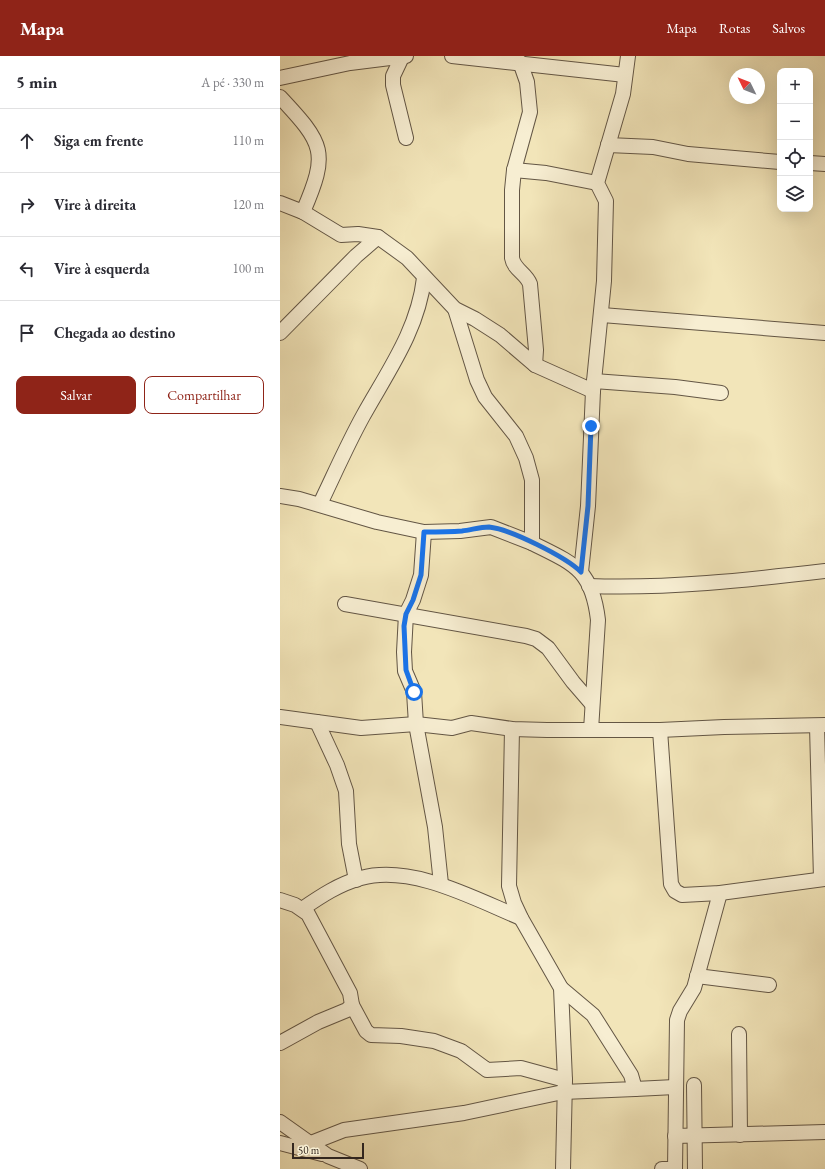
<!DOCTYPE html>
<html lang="pt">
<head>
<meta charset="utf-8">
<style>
	body { margin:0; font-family:"EB Garamond",serif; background:#f7f7f7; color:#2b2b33 }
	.controls { position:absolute; right:12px; top:12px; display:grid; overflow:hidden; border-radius:8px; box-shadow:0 4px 16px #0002 }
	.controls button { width:36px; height:36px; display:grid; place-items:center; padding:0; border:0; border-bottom:1px solid #e1e1e2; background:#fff; color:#2b2b33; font:20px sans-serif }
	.compass { position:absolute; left:449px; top:12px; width:36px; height:36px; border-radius:50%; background:#fff; box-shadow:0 4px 16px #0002; rotate:313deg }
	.scale { position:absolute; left:12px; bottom:10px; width:72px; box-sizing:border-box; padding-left:4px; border:2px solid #33261e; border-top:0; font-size:11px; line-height:14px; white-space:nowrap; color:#33261e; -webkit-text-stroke:3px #f7eed2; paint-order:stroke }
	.stop { position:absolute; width:12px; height:12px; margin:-9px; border:3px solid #1a73e8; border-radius:50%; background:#fff }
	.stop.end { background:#1a73e8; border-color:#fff; box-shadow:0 1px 4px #0008 }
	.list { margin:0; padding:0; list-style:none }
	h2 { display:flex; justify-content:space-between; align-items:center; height:52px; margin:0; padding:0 16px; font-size:17px }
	h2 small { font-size:13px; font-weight:400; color:#7c7c81 }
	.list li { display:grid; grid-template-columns:26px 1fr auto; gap:12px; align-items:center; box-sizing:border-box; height:64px; padding:0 16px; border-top:1px solid #e1e1e2 }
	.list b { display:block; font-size:15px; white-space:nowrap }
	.list em { font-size:13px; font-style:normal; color:#7c7c81 }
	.actions { display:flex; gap:8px; padding:12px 16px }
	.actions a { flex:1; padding:9px 0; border:1px solid #8f2418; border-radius:8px; text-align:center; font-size:14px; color:#8f2418 }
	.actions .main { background:#8f2418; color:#fff }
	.icon { flex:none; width:22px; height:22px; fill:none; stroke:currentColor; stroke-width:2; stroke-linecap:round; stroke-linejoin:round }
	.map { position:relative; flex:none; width:545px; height:1113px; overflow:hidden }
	header { display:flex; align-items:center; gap:24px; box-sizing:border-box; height:56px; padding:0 20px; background:#8f2418; color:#fff }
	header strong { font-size:19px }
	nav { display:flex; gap:22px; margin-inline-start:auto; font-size:14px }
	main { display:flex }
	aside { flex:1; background:#fff }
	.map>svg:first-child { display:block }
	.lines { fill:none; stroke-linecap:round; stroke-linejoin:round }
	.minor-casing { stroke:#635645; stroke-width:16 }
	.minor { stroke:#f7eed2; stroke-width:14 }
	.route { stroke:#1a73e8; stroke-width:5 }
</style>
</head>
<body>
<header>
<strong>Mapa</strong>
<nav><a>Mapa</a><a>Rotas</a><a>Salvos</a></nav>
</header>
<main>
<aside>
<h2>5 min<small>A pé · 330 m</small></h2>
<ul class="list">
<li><svg class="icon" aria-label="ahead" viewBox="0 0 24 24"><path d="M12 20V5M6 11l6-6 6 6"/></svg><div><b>Siga em frente</b></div><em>110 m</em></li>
<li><svg class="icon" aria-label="right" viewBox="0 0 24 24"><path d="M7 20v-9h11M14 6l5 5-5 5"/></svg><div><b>Vire à direita</b></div><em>120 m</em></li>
<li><svg class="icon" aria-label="left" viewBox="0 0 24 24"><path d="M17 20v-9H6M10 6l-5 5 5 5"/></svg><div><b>Vire à esquerda</b></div><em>100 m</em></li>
<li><svg class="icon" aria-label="arrive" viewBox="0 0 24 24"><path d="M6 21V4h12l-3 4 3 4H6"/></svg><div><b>Chegada ao destino</b></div></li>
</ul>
<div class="actions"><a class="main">Salvar</a><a>Compartilhar</a></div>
</aside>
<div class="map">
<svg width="545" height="1113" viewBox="0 0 545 1113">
	<rect width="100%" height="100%" fill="#f2e5b9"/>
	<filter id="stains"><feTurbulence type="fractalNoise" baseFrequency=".005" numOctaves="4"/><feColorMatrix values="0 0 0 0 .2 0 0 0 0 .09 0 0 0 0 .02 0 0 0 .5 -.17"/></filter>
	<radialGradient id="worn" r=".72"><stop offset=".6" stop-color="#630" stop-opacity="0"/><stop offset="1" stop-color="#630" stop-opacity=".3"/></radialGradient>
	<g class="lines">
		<!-- minor casing -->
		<g class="minor-casing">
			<g id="minor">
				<path d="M 172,0 L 345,19"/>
				<path d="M 122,1 L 113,20 L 113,29 L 126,82"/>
				<path d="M 240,6 L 247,26 L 250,56 L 234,114 L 232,134 L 232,202 C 234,214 246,217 250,228 L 256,294 L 255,309"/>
				<path d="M 0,22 L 70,7 L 126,0"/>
				<path d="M 0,41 C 44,88 49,96 23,156"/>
				<path d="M 328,89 L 373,91 L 408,98 L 500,106"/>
				<path d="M 530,107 L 545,108"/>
				<path d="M 234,114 L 266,117 L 317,127"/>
				<path d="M 0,147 L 23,156 L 61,179 L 78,178 L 98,181 L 127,202 L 175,253 L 195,263 L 220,279 L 255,309 L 313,335"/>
				<path d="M 322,259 L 545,277"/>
				<path d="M 0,277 L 76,200 L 98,181"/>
				<path d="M 314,325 L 395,331 L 441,337"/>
				<path d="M 0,440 L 19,443 L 97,466 L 144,476 L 180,475 L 211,471 L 252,487 L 252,424 L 246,402 L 236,380 L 205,341 L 197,324 L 175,253"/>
				<path d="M 40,448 C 54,419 67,389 83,360 C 108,315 138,274 144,222"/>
				<path d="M 144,476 L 141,519 L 133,544 L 126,558 L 124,596 L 125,615 L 134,636 L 136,668 L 155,771 L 161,828"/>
				<path d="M 252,487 C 294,508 312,513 318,564 L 311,674"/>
				<path d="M 301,516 L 308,450 L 313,335 L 324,225 L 326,145 L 317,127 L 343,38 L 348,0"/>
				<path d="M 309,530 C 387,533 467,524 545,515"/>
				<path d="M 65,548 L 246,580 L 256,583 L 268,592 L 293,626 L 312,648"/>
				<path d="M 0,661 L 81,672 L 136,668 L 172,672 L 191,667 L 232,673 L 267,674 L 380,674 L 444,671 L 545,669"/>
				<path d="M 37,666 L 57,709 L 66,735 L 69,788 L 76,824"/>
				<path d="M 537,670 L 541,823"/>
				<path d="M 232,673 L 229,830 L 234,847 L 241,862 L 281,932 L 285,1024 L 283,1113"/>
				<path d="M 380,674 L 391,828 L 395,835 L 402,839 L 440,837 L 545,823"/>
				<path d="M 0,844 L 15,849 L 28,858 L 70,937 L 72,949 L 67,954 L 38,966 L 0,987"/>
				<path d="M 22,853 C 41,840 59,828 81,822 C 132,808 195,843 241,862"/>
				<path d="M 417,920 L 489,929"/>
				<path d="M 72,949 L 86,975 L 91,979 L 121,980 L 154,985 L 181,995 L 207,1014 L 241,1012 L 285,1024"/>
				<path d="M 459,978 L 460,1079"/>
				<path d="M 414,1029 L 415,1113"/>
				<path d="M 355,1033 L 395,1031"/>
				<path d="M 0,1066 L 48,1100 L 80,1113"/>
				<path d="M 395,1080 L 545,1076"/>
				<path d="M 0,1087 L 42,1098"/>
				<path d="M 31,1087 L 64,1074 L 184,1057 L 283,1036 L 355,1033 L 351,1019 L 313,959 L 281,932"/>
				<path d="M 382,1113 L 395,1113"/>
				<path d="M 395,1113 L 397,964 L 400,955 L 414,932 L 440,837"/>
			</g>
		</g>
		<!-- minor -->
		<use href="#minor" class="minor"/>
	</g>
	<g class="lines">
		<!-- route -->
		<path class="route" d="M 134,636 L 126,614 L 124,570 L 126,558 L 133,544 L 141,519 L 144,476 C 157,476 169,476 182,475 C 191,474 200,471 209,471 C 230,473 286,501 301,516 L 308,450 L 311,370"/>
	</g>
	<rect width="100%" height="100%" filter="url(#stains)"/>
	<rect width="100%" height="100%" fill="url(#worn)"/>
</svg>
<div class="controls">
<button>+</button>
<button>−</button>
<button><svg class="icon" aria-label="locate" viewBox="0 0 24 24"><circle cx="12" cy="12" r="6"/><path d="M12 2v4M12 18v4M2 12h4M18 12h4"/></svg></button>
<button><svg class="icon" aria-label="layers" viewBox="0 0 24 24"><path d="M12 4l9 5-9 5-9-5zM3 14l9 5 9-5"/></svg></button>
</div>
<svg class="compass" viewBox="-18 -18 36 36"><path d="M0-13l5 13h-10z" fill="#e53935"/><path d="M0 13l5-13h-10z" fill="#7c7c81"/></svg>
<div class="scale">50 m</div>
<div class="stop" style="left:134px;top:636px"></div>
<div class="stop end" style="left:311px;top:370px"></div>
</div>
</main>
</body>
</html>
